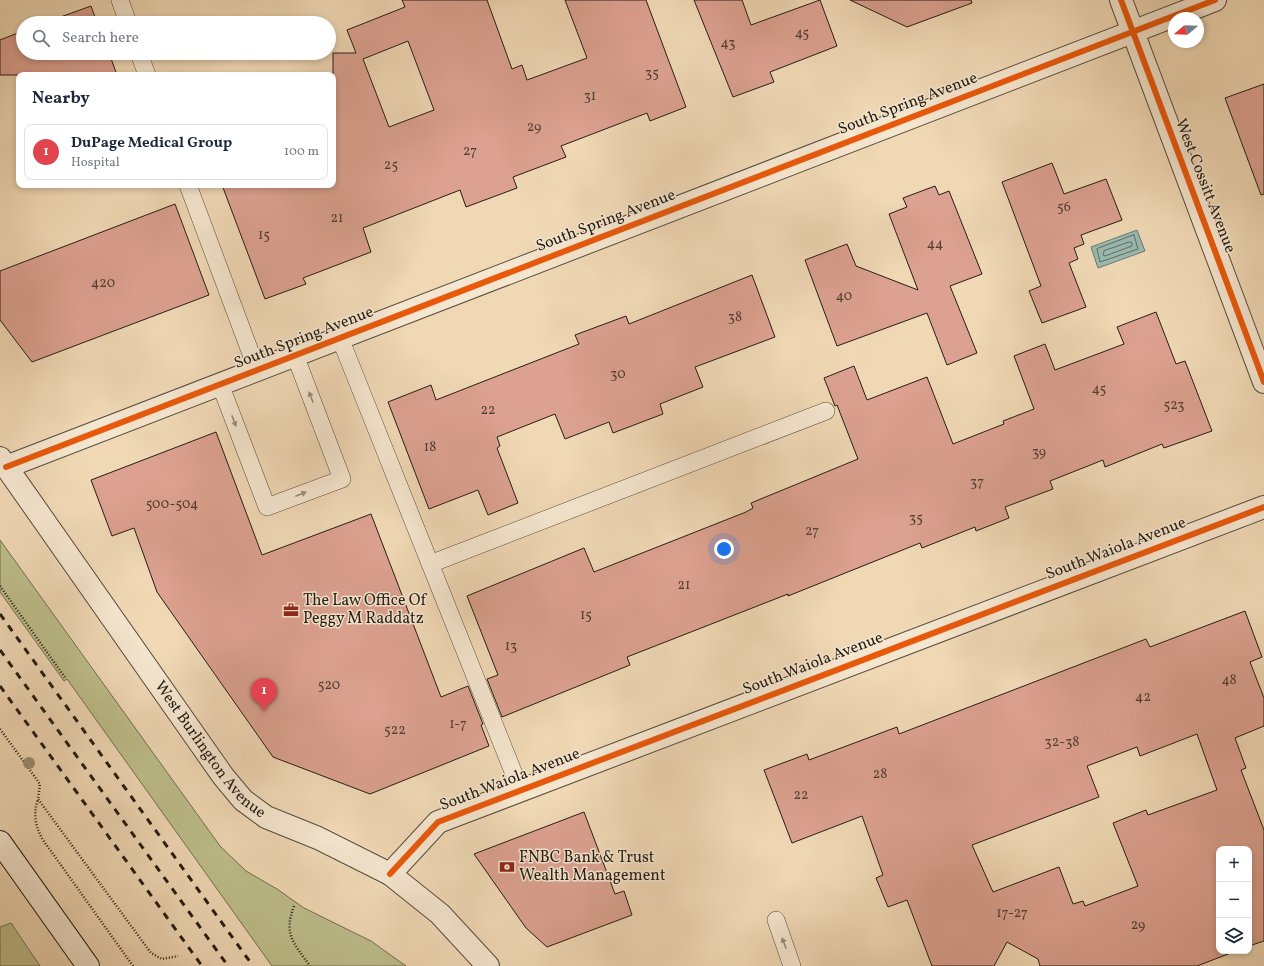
<!DOCTYPE html>
<html lang="en">
<head>
<meta charset="utf-8">
<style>
	body { margin:0; font-family:Vollkorn,serif; background:#f6f6f7; color:#1f2937 }
	.controls { position:absolute; right:12px; bottom:12px; display:grid; overflow:hidden; border-radius:8px; box-shadow:0 2px 6px #0003 }
	.controls button { width:36px; height:36px; display:grid; place-items:center; padding:0; border:0; border-bottom:1px solid #e0e1e3; background:#fff; color:#1f2937; font:20px sans-serif }
	.compass { position:absolute; left:1168px; top:12px; width:36px; height:36px; border-radius:50%; background:#fff; box-shadow:0 2px 6px #0003; rotate:251deg }
	.you { position:absolute; left:724px; top:549px; width:14px; height:14px; margin:-10px; border:3px solid #fff; border-radius:50%; background:#1a73e8; box-shadow:0 0 0 6px #1a73e833 }
	.badge { display:grid; place-items:center; width:26px; height:26px; border-radius:50%; background:#b45309; color:#fff; font-size:13px; font-weight:700 }
	.pin { position:absolute; translate:-50% -33px; filter:drop-shadow(0 1px 2px #0008) }
	.pin::after { content:''; position:absolute; top:21px; width:14px; height:12px; background:inherit; clip-path:polygon(0 0,100% 0,50% 100%) }
	.list { margin:0; padding:0; list-style:none }
	h2 { display:flex; justify-content:space-between; align-items:center; height:52px; margin:0; padding:0 16px; font-size:17px }
	h2 small { font-size:13px; font-weight:400; color:#747a83 }
	.list li { display:grid; grid-template-columns:26px 1fr auto; gap:12px; align-items:center; box-sizing:border-box; height:56px; margin:0 8px 8px; padding:0 8px; border:1px solid #e0e1e3; border-radius:8px }
	.list b { display:block; font-size:15px; white-space:nowrap }
	.list p { margin:0; font-size:13px; white-space:nowrap; color:#747a83 }
	.list em { font-size:13px; font-style:normal; color:#747a83 }
	.icon { flex:none; width:22px; height:22px; fill:none; stroke:currentColor; stroke-width:2; stroke-linecap:round; stroke-linejoin:round }
	.map { position:relative; flex:none; width:1264px; height:966px; overflow:hidden }
	.search { position:absolute; background:#fff; box-shadow:0 2px 6px #0003; left:16px; top:16px; width:320px; height:44px; display:flex; align-items:center; gap:10px; box-sizing:border-box; padding:0 14px; border-radius:22px; color:#747a83; font-size:15px }
	.panel { position:absolute; background:#fff; box-shadow:0 2px 6px #0003; left:16px; top:72px; width:320px; height:116px; border-radius:8px }
	.map>svg:first-child { display:block }
	.green { fill:#bdbe8b; stroke:#716e50 }
	.water { fill:#9ab9af; stroke:#6b7b71 }
	.lines { fill:none; stroke-linecap:round; stroke-linejoin:round }
	.shore { stroke:#606b62; stroke-width:1 }
	.building { fill:#dca190; stroke:#251d14; fill-rule:evenodd }
	.lane-casing { stroke:#584c3c; stroke-width:18 }
	.street-casing { stroke:#584c3c; stroke-width:24 }
	.secondary-casing { stroke:#251d14; stroke-width:24 }
	.path { stroke:#251d14; stroke-width:2.5; stroke-dasharray:1 2; stroke-linecap:butt }
	.lane { stroke:#f5e6cf; stroke-width:17 }
	.street { stroke:#f5e6cf; stroke-width:22 }
	.secondary { stroke:#f5e6cf; stroke-width:22 }
	.rail { stroke:#251d14; stroke-width:3; stroke-dasharray:7 7; stroke-linecap:butt }
	.cycleway-casing { stroke:#f5e6cf; stroke-width:8 }
	.cycleway { stroke:#e8590c; stroke-width:6 }
	.tree { fill:#9a8c70 }
	.oneway { fill:#978c7b }
	.labels { text-anchor:middle; dominant-baseline:central; stroke-width:3; stroke-linejoin:round; paint-order:stroke }
	.number-label { font-size:14px; fill:#533e33 }
	.street-label { font-size:16px; fill:#251d14; stroke:#f5e6cf }
	.poi-label { font-size:16px; fill:#251d14; stroke:#f5e6cf; text-anchor:start }
</style>
</head>
<body>
<div class="map">
<svg width="1264" height="966" viewBox="0 0 1264 966">
	<rect width="100%" height="100%" fill="#f0d8b5"/>
	<filter id="stains"><feTurbulence type="fractalNoise" baseFrequency=".005" numOctaves="4"/><feColorMatrix values="0 0 0 0 .2 0 0 0 0 .09 0 0 0 0 .02 0 0 0 .5 -.17"/></filter>
	<radialGradient id="worn" r=".72"><stop offset=".6" stop-color="#630" stop-opacity="0"/><stop offset="1" stop-color="#630" stop-opacity=".3"/></radialGradient>
	<!-- green -->
	<g class="green">
		<path d="M 0,540 L 220,846 L 246,871 L 277,889 L 304,908 L 371,941 L 406,966 L 272,966 L 67,679 L 64,681 L 0,592 Z"/>
		<path d="M 11,923 L 40,966 L 0,966 L 0,927 Z"/>
	</g>
	<!-- water -->
	<path class="water" d="M 1137,230 L 1145,251 L 1098,268 L 1091,247 Z"/>
	<g class="lines">
		<!-- shore -->
		<g class="shore">
			<path d="M 1134,235 L 1138,249 L 1100,262 L 1097,249 Z"/>
			<path d="M 1130,242 L 1132,243 L 1132,246 L 1105,256 L 1103,255 L 1104,251 Z"/>
		</g>
	</g>
	<!-- building -->
	<g class="building">
		<path d="M 402,0 L 487,0 L 512,69 L 522,65 L 527,80 L 587,58 L 565,0 L 646,0 L 686,107 L 650,121 L 647,113 L 561,146 L 566,157 L 513,177 L 517,188 L 466,207 L 460,190 L 363,228 L 371,252 L 303,278 L 306,284 L 265,299 L 222,185 L 333,185 L 333,53 L 356,53 L 347,30 L 405,7 ZM 408,41 L 434,110 L 389,127 L 363,59 Z"/>
		<path d="M 694,0 L 742,0 L 751,25 L 820,0 L 837,46 L 770,72 L 774,82 L 733,97 Z"/>
		<path d="M 850,0 L 971,0 L 972,3 L 907,27 Z"/>
		<path d="M 91,6 L 97,23 L 45,23 L 55,19 Z"/>
		<path d="M 23,31 L 23,53 L 109,53 L 117,75 L 0,75 L 0,40 Z"/>
		<path d="M 1264,84 L 1264,194 L 1261,195 L 1225,98 Z"/>
		<path d="M 1052,163 L 1064,194 L 1106,179 L 1122,220 L 1081,235 L 1084,244 L 1074,248 L 1078,259 L 1069,263 L 1086,307 L 1042,323 L 1029,291 L 1041,286 L 1002,182 Z"/>
		<path d="M 935,186 L 939,195 L 949,191 L 982,274 L 950,286 L 977,353 L 947,365 L 927,313 L 837,346 L 805,260 L 847,244 L 856,266 L 918,290 L 889,214 L 907,207 L 903,198 Z"/>
		<path d="M 175,204 L 209,295 L 32,362 L 0,320 L 0,271 Z"/>
		<path d="M 752,275 L 775,337 L 695,367 L 703,387 L 660,404 L 663,414 L 613,433 L 609,422 L 565,439 L 555,414 L 497,437 L 500,446 L 497,448 L 518,503 L 488,515 L 478,490 L 429,509 L 388,402 L 431,385 L 436,400 L 579,344 L 575,335 L 626,316 L 629,324 Z"/>
		<path d="M 1156,312 L 1176,364 L 1185,361 L 1212,431 L 1164,448 L 1162,444 L 1105,467 L 1103,460 L 1050,481 L 1053,489 L 1005,507 L 1009,518 L 976,531 L 975,527 L 922,548 L 920,543 L 788,596 L 788,594 L 627,657 L 630,665 L 502,717 L 487,679 L 498,675 L 467,596 L 584,548 L 594,572 L 746,512 L 753,508 L 751,503 L 858,459 L 837,405 L 835,406 L 824,378 L 854,366 L 867,400 L 927,377 L 953,444 L 1004,424 L 1003,421 L 1034,409 L 1014,356 L 1045,344 L 1055,370 L 1124,344 L 1117,327 Z"/>
		<path d="M 216,432 L 262,555 L 371,514 L 441,697 L 468,686 L 483,724 L 481,725 L 489,746 L 370,794 L 273,757 L 157,592 L 134,528 L 112,536 L 91,480 Z"/>
		<path d="M 1245,611 L 1262,657 L 1250,662 L 1264,698 L 1264,726 L 1235,738 L 1246,768 L 1241,770 L 1264,830 L 1264,941 L 1249,946 L 1249,849 L 1219,849 L 1219,951 L 1236,951 L 1197,966 L 1040,966 L 1038,959 L 1007,942 L 994,966 L 932,966 L 907,900 L 888,907 L 876,878 L 883,875 L 862,816 L 792,843 L 764,770 L 807,754 L 809,760 L 897,727 L 899,734 L 1146,639 L 1150,647 ZM 1197,734 L 1217,790 L 1148,815 L 1146,810 L 1113,823 L 1138,886 L 1085,906 L 1083,901 L 1073,904 L 1059,867 L 993,892 L 972,845 L 1099,797 L 1087,766 L 1137,747 L 1140,756 Z"/>
		<path d="M 584,812 L 615,894 L 624,891 L 632,915 L 547,947 L 526,928 L 474,854 Z"/>
	</g>
	<g class="lines">
		<!-- lane casing -->
		<g class="lane-casing">
			<g id="lane">
				<path d="M 120,0 L 128,23"/>
				<path d="M 139,53 L 147,75"/>
				<path d="M 188,185 L 257,370"/>
				<path d="M 340,338 L 520,789"/>
				<path d="M 220,384 L 267,507 L 342,479 L 295,355"/>
				<path d="M 430,564 L 826,411"/>
				<path d="M 776,920 L 792,966"/>
			</g>
		</g>
		<!-- street casing -->
		<g class="street-casing">
			<g id="street">
				<path d="M 1121,0 L 1264,382"/>
				<path id="s1" d="M 0,458 L 223,776 L 243,800 L 266,817 L 318,838 L 390,874 L 440,914 L 488,966"/>
				<path d="M 6,467 L 1215,0"/>
				<path d="M 390,874 L 438,822 L 1264,507"/>
			</g>
		</g>
		<!-- secondary casing -->
		<g class="secondary-casing">
			<path id="secondary" d="M 0,842 L 88,966"/>
		</g>
		<!-- path -->
		<g class="path">
			<path d="M 0,586 L 66,679"/>
			<path d="M 0,729 L 40,784 L 38,799"/>
			<path d="M 294,906 C 283,935 294,943 310,966"/>
			<path d="M 133,966 L 43,840 C 35,826 33,814 38,799 L 151,953 L 162,959 L 178,956"/>
		</g>
		<!-- lane -->
		<use href="#lane" class="lane"/>
		<!-- street -->
		<use href="#street" class="street"/>
		<!-- secondary -->
		<use href="#secondary" class="secondary"/>
		<!-- rail -->
		<g class="rail">
			<path d="M 0,614 L 253,966"/>
			<path d="M 0,650 L 228,966"/>
			<path d="M 0,686 L 202,966"/>
		</g>
		<!-- cycleway casing -->
		<g class="cycleway-casing">
			<g id="cycleway">
				<path d="M 1121,0 L 1264,382"/>
				<path d="M 6,467 L 1215,0"/>
				<path d="M 390,874 L 438,822 L 1264,507"/>
			</g>
		</g>
		<!-- cycleway -->
		<use href="#cycleway" class="cycleway"/>
	</g>
	<!-- trees -->
	<circle class="tree" cx="29" cy="763" r="6"/>
	<!-- one-way arrows -->
	<defs><path id="oneway-solid" d="M-6-.8H1V-3.2L6.5 0L1 3.2V.8H-6Z"/></defs>
	<g class="oneway">
		<use href="#oneway-solid" transform="translate(311 397) rotate(-111)"/>
		<use href="#oneway-solid" transform="translate(234 421) rotate(69)"/>
		<use href="#oneway-solid" transform="translate(301 494) rotate(-21)"/>
		<use href="#oneway-solid" transform="translate(784 943) rotate(-110)"/>
	</g>
	<!-- icons -->
	<defs>
		<g id="office-bare" transform="scale(1.2)"><path d="M-6-3h4V-5.5h4V-3h4V5H-6ZM-1-4.5V-3h2v-1.5ZM-6 0V1H6V0Z" fill="#8f2418" stroke="#f5e6cf" stroke-width="2.5" paint-order="stroke"/></g>
		<g id="bank-bare" transform="scale(1.2)"><path d="M-6-4H6V4H-6ZM0-2.3a2.3 2.3 0 1 0 0 4.6a2.3 2.3 0 1 0 0-4.6Z" fill="#8f2418" stroke="#f5e6cf" stroke-width="2.5" paint-order="stroke"/></g>
	</defs>
	<g fill-rule="evenodd">
		<use href="#office-bare" x="291" y="610"/>
		<use href="#bank-bare" x="507" y="867"/>
	</g>
	<g class="labels">
		<!-- number labels -->
		<g class="number-label">
			<text x="802" y="33">45</text>
			<text x="728" y="43">43</text>
			<text x="652" y="73">35</text>
			<text x="590" y="96">31</text>
			<text x="534" y="127">29</text>
			<text x="470" y="151">27</text>
			<text x="391" y="165">25</text>
			<text x="1064" y="207">56</text>
			<text x="337" y="218">21</text>
			<text x="264" y="235">15</text>
			<text x="935" y="244">44</text>
			<text x="103" y="283">420</text>
			<text x="844" y="296">40</text>
			<text x="735" y="317">38</text>
			<text x="618" y="374">30</text>
			<text x="1099" y="389">45</text>
			<text x="1174" y="405">523</text>
			<text x="488" y="410">22</text>
			<text x="430" y="447">18</text>
			<text x="1039" y="452">39</text>
			<text x="977" y="482">37</text>
			<text x="172" y="504">500-504</text>
			<text x="916" y="518">35</text>
			<text x="812" y="531">27</text>
			<text x="684" y="585">21</text>
			<text x="586" y="615">15</text>
			<text x="511" y="646">13</text>
			<text x="1229" y="680">48</text>
			<text x="329" y="685">520</text>
			<text x="1143" y="697">42</text>
			<text x="458" y="724">1-7</text>
			<text x="395" y="730">522</text>
			<text x="1062" y="742">32-38</text>
			<text x="880" y="774">28</text>
			<text x="801" y="795">22</text>
			<text x="1012" y="913">17-27</text>
			<text x="1138" y="925">29</text>
		</g>
		<!-- street labels -->
		<g class="street-label">
			<text transform="translate(908 104) rotate(-21)">South Spring Avenue</text>
			<text transform="translate(1205 186) rotate(69)">West Cossitt Avenue</text>
			<text transform="translate(606 221) rotate(-21)">South Spring Avenue</text>
			<text transform="translate(304 338) rotate(-21)">South Spring Avenue</text>
			<text transform="translate(1116 549) rotate(-21)">South Waiola Avenue</text>
			<text transform="translate(813 664) rotate(-21)">South Waiola Avenue</text>
			<text stroke="none"><textPath href="#s1" startOffset="360">West Burlington Avenue</textPath></text>
			<text transform="translate(510 780) rotate(-21)">South Waiola Avenue</text>
		</g>
		<!-- poi labels -->
		<g class="poi-label">
			<text x="303" y="601">The Law Office Of<tspan x="303" dy="18">Peggy M Raddatz</tspan></text>
			<text x="519" y="858">FNBC Bank &amp; Trust<tspan x="519" dy="18">Wealth Management</tspan></text>
		</g>
	</g>
	<rect width="100%" height="100%" filter="url(#stains)"/>
	<rect width="100%" height="100%" fill="url(#worn)"/>
</svg>
<div class="controls">
<button>+</button>
<button>−</button>
<button><svg class="icon" aria-label="layers" viewBox="0 0 24 24"><path d="M12 4l9 5-9 5-9-5zM3 14l9 5 9-5"/></svg></button>
</div>
<svg class="compass" viewBox="-18 -18 36 36"><path d="M0-13l5 13h-10z" fill="#e53935"/><path d="M0 13l5-13h-10z" fill="#747a83"/></svg>
<div class="you"></div>
<div class="pin badge" style="left:264px;top:711px;background:#e0444e">1</div>
<div class="search"><svg class="icon" aria-label="search" viewBox="0 0 24 24"><circle cx="10" cy="10" r="6"/><path d="M15 15l6 6"/></svg>Search here</div>
<section class="panel">
<h2>Nearby<small></small></h2>
<ul class="list">
<li><span class="badge" style="background:#e0444e">1</span><div><b>DuPage Medical Group</b><p>Hospital</p></div><em>100 m</em></li>
</ul>
</section>
</div>
</body>
</html>
